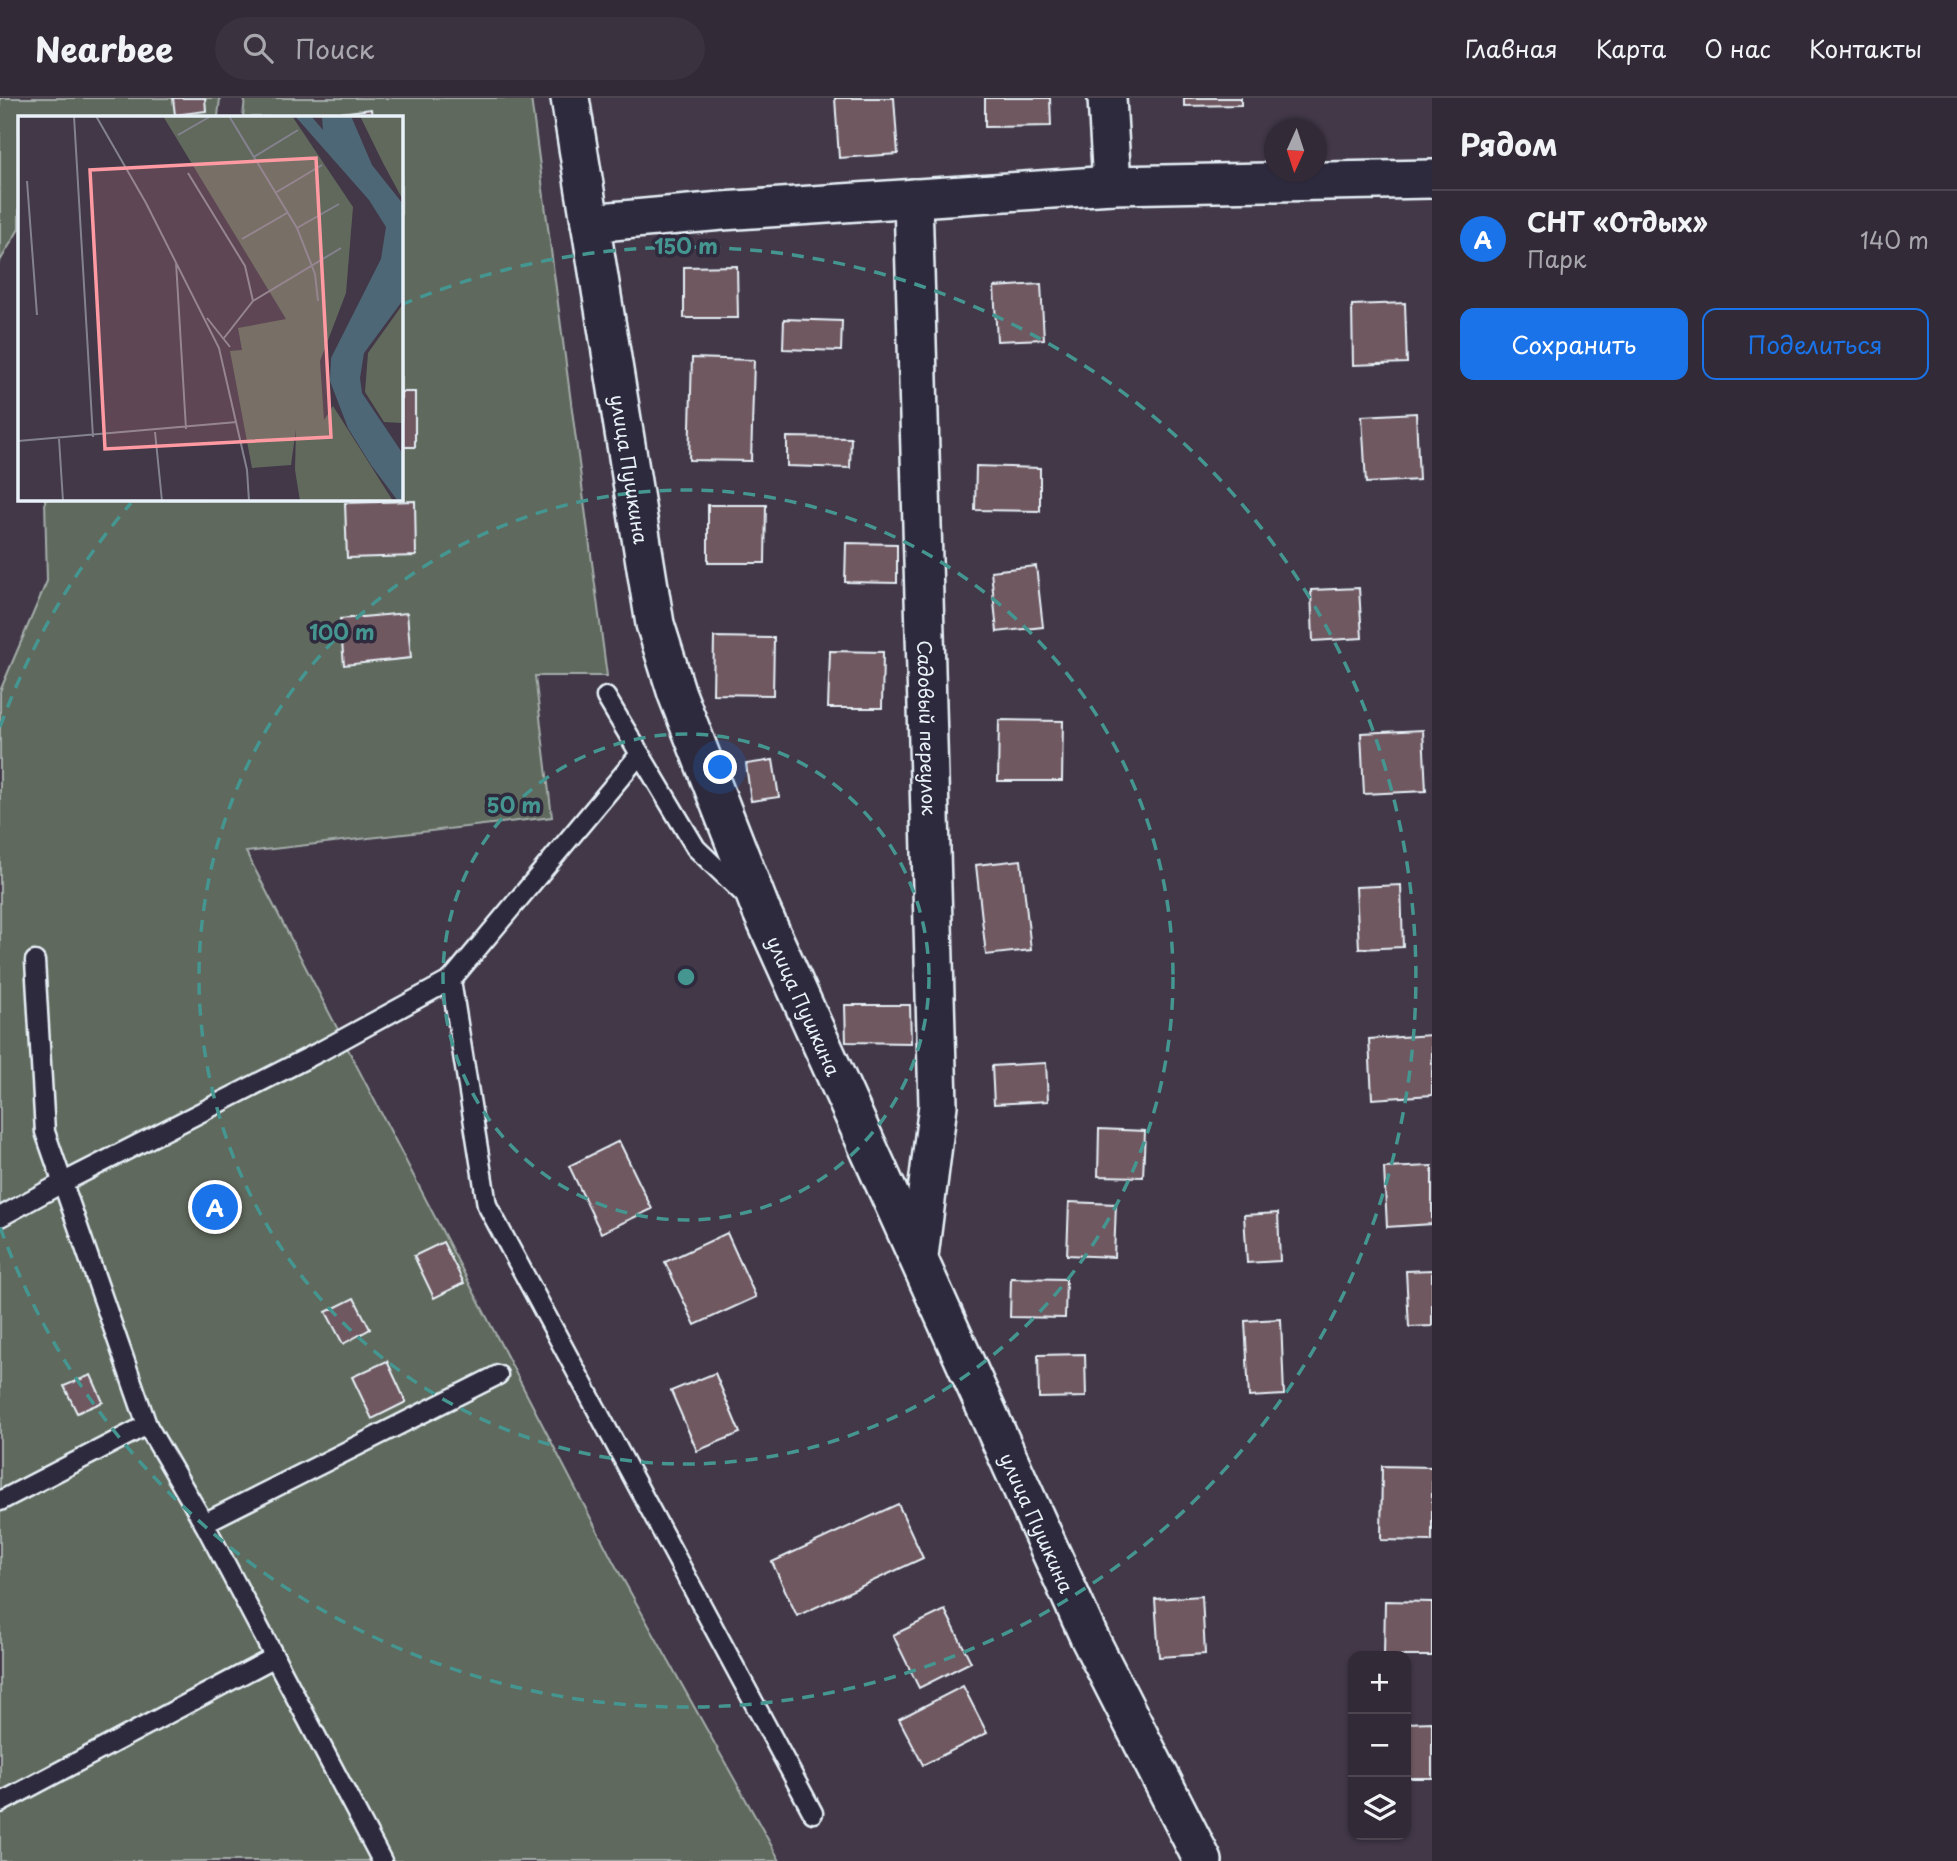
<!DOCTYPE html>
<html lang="ru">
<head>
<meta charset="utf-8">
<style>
	body { margin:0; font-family:"Playpen Sans",sans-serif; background:#3a323e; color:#f1f3f6 }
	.controls { position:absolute; right:21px; bottom:21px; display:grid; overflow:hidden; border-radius:14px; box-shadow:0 2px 5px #0004 }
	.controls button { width:63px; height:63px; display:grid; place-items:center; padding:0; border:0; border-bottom:2px solid #4d4651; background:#322a36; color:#f1f3f6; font:35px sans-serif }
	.compass { position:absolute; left:1264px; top:21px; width:63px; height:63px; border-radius:50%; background:#322a36; box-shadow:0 2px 5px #0004; rotate:183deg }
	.you { position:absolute; left:721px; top:670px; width:24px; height:24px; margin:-18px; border:5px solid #fff; border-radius:50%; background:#1a73e8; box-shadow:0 0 0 10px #1a73e833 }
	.badge { display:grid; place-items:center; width:46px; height:46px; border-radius:50%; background:#1a73e8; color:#fff; font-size:23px; font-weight:700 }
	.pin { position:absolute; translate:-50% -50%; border:4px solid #fff; box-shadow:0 2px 7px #0006 }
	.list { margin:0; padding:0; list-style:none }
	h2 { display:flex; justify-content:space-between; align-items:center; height:91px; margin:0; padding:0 28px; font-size:30px }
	h2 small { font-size:23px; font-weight:400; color:#a8a7ad }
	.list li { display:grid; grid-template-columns:46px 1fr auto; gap:21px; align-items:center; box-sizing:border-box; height:98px; padding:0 28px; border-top:2px solid #4d4651 }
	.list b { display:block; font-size:26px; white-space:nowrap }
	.list p { margin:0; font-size:23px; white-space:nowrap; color:#a8a7ad }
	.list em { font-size:23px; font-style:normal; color:#a8a7ad }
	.actions { display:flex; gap:14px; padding:21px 28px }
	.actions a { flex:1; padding:16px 0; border:2px solid #1a73e8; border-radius:14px; text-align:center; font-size:24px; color:#1a73e8 }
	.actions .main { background:#1a73e8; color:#fff }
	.icon { flex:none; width:38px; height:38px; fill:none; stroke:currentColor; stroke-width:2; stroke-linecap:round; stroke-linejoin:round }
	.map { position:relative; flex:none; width:1432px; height:1763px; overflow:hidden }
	header { display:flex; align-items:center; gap:42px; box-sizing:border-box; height:98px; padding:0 35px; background:#322a36; border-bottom:2px solid #4d4651 }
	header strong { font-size:33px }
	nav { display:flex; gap:38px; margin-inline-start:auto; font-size:24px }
	.search { width:490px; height:63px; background:#3a323e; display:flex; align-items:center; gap:18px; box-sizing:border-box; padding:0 24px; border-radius:38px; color:#a8a7ad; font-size:26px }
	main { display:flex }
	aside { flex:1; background:#322a36 }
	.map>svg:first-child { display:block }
	.green { fill:#61695d; stroke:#a4adaa; stroke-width:2 }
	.building { fill:#705961; stroke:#e8f1f8; stroke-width:2 }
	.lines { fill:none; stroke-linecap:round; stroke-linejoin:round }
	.lane-casing { stroke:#e8f1f8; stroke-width:23 }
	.street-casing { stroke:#e8f1f8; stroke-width:42 }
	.lane { stroke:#2f2a3d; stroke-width:18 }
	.street { stroke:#2f2a3d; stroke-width:37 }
	.ring { fill:none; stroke:#459590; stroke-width:3.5; stroke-dasharray:12 9 }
	.labels { text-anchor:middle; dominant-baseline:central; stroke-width:7; stroke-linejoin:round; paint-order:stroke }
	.street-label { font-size:19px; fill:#e8f1f8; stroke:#2f2a3d }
	.inset-road { fill:none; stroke:#84828e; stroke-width:2 }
	.view { fill:#ff9aa2; fill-opacity:0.15; stroke:#ff9aa2; stroke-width:3.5 }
	.inset-edge { fill:none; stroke:#e8f1f8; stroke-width:3.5 }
	.centre { fill:#459590; stroke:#2f2a3d; stroke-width:3.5 }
	.ring-label { font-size:21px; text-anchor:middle; font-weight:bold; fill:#459590; stroke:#2f2a3d; stroke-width:7; stroke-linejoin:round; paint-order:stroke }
</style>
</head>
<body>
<header>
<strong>Nearbee</strong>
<div class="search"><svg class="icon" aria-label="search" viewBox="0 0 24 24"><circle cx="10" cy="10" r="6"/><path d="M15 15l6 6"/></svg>Поиск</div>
<nav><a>Главная</a><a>Карта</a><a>О нас</a><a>Контакты</a></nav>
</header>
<main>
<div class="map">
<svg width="1432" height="1763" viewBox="0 0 1432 1763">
	<rect width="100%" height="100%" fill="#423848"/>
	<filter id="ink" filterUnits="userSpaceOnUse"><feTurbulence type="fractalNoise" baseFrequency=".0143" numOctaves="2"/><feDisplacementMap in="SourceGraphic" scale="14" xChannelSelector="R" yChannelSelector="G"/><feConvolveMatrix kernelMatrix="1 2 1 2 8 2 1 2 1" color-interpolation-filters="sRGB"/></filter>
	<g filter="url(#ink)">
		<!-- green -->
		<g class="green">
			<path d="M 0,0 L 220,0 L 218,19 L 19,19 L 19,131 L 0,163 Z"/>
			<path d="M 245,0 L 531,0 L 607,578 L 535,578 L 552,719 L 246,754 L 614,1465 L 780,1763 L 0,1763 L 0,593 L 47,483 L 45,401 L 401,401 L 401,19 L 243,19 Z"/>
		</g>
		<!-- building -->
		<g class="building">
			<path d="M 173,0 L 205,0 L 206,13 L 175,17 Z"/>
			<path d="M 835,0 L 894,0 L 898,56 L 839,60 Z"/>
			<path d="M 985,0 L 1050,0 L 1051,28 L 985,29 Z"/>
			<path d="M 1184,0 L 1241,0 L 1241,7 L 1184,8 Z"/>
			<path d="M 371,11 L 372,19 L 341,19 L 341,15 Z"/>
			<path d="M 737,168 L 738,220 L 684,220 L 684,169 Z"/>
			<path d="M 1041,186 L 1044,241 L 997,243 L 994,189 Z"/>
			<path d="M 1405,205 L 1407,265 L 1353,267 L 1352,207 Z"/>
			<path d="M 784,221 L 842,223 L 841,253 L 783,251 Z"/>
			<path d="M 692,260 L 754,262 L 751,363 L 689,362 Z"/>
			<rect x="401" y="294" width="14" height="55"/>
			<path d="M 1416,315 L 1419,382 L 1366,385 L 1362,318 Z"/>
			<path d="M 787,339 L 851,340 L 850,370 L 787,368 Z"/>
			<path d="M 976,368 L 1040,370 L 1040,413 L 975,412 Z"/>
			<path d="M 415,403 L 416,458 L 347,460 L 345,405 Z"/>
			<path d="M 708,407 L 766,407 L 765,465 L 708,465 Z"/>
			<path d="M 846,445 L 897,446 L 897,485 L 845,484 Z"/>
			<path d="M 1036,468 L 1043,529 L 997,534 L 991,473 Z"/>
			<path d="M 1359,490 L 1362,540 L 1313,543 L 1311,492 Z"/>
			<path d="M 407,515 L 411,560 L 344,567 L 340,521 Z"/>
			<path d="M 714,539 L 774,540 L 773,597 L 713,596 Z"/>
			<path d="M 830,553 L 883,554 L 882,610 L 828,610 Z"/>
			<path d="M 999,622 L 1063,623 L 1062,683 L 998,683 Z"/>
			<path d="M 1423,632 L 1426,693 L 1364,696 L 1361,635 Z"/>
			<path d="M 773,662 L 779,699 L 751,703 L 746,666 Z"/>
			<path d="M 1021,762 L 1031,852 L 986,857 L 976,767 Z"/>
			<path d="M 1401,787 L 1403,849 L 1359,851 L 1356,789 Z"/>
			<path d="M 845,907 L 910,907 L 911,945 L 846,944 Z"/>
			<path d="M 1432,937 L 1432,997 L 1372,1001 L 1369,941 Z"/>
			<path d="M 1046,965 L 1048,1003 L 994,1006 L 992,968 Z"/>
			<path d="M 1099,1031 L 1145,1033 L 1143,1079 L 1098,1078 Z"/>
			<path d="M 619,1043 L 652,1111 L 601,1135 L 569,1068 Z"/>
			<path d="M 1432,1068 L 1432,1126 L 1387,1129 L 1384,1070 Z"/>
			<path d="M 1069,1104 L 1116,1106 L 1114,1159 L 1067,1157 Z"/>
			<path d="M 1278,1115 L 1280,1163 L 1247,1165 L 1244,1117 Z"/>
			<path d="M 727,1135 L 756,1199 L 695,1227 L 665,1164 Z"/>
			<path d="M 443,1144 L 464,1185 L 434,1200 L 414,1158 Z"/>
			<path d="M 1432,1172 L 1432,1228 L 1409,1229 L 1406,1173 Z"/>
			<path d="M 1011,1180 L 1066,1181 L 1065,1220 L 1010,1219 Z"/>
			<path d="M 354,1200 L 370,1231 L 343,1246 L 326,1214 Z"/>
			<path d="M 1281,1221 L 1284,1297 L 1249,1299 L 1245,1223 Z"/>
			<path d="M 1085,1256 L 1086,1299 L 1039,1300 L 1038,1257 Z"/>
			<path d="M 387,1263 L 406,1304 L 372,1321 L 352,1279 Z"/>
			<path d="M 715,1275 L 740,1335 L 697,1353 L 671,1293 Z"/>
			<path d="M 91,1277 L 103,1304 L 77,1315 L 64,1288 Z"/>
			<path d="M 1382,1368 L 1432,1369 L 1432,1443 L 1381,1442 Z"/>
			<path d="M 898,1406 L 923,1460 L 797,1518 L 772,1464 Z"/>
			<path d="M 1202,1498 L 1205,1556 L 1159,1559 L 1155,1501 Z"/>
			<path d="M 1385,1503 L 1432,1504 L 1432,1558 L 1384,1558 Z"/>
			<path d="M 945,1512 L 971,1564 L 919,1590 L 893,1537 Z"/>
			<path d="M 963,1588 L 987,1635 L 923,1667 L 899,1621 Z"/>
			<path d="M 1432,1624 L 1432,1680 L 1406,1680 L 1406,1625 Z"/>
		</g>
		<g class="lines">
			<!-- lane casing -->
			<g class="lane-casing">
				<g id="lane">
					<path d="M 606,599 L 696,750 L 746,798"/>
					<path d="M 35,863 L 45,1034 L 147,1327 L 204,1425 L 382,1763"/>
					<path d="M 451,882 L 487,1107 L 813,1715"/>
					<path d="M 0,1119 L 62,1085 L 321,953 L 451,882 L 640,656"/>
					<path d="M 0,1403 L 147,1327"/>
					<path d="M 204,1425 L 498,1277"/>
					<path d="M 0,1705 L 275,1559"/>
				</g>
			</g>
			<!-- street casing -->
			<g class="street-casing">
				<g id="street">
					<path id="s1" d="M 570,0 L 655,526 L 677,596 L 761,812 L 1089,1539 L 1203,1763"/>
					<path d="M 1107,0 L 1112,87"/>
					<path id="s2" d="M 913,100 L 938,1007 L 919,1158"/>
					<path d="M 590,125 L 722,113 L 1112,87 L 1432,81"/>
				</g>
			</g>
			<!-- lane -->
			<use href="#lane" class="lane"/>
			<!-- street -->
			<use href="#street" class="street"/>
		</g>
	</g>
	<!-- distance rings -->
	<g class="ring">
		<circle cx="686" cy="879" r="243"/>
		<circle cx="686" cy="879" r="487"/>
		<path d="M0 629A730 730 0 0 1 131 405M401 207A730 730 0 1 1 0 1129"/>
	</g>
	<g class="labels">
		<!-- street labels -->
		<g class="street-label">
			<text stroke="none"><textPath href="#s1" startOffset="376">улица Пушкина</textPath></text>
			<text stroke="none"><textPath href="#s2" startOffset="530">Садовый переулок</textPath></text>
			<text stroke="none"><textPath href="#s1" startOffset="943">улица Пушкина</textPath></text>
			<text stroke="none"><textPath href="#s1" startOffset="1510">улица Пушкина</textPath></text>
		</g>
	</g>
	<!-- overview -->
	<g transform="translate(18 18)">
		<rect width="385" height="385" fill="#423848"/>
		<path d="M 145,0 L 274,0 L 335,91 L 328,177 L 302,245 L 306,304 L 315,290 L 375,385 L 282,385 L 277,354 L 278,313 L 273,349 L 234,352 L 212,235 L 224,234 L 220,212 L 268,203 ZM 342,0 L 385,0 L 385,84 L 365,47 ZM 385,188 L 385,307 L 366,306 L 347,276 L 350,237 Z" fill="#61695d"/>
		<path d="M 277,0 L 293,0 L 305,14 L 304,0 L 333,0 L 354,49 L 385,88 L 385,184 L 346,237 L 342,262 L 344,277 L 385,338 L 385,385 L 380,385 L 353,349 L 330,312 L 312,265 L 313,242 L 363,143 L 368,111 L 351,84 Z" fill="#4e6776"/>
		<path class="inset-road" d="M 56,0 L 75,321M 78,0 L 128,87 L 201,232 L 229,354 L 231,385M 211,0 L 279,112 L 297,158 L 300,185M 160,19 L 193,0M 236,41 L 280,14M 170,57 L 227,150 L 235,185M 9,65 L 19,199M 257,77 L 304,49M 279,112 L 321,88M 224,123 L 269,97M 158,146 L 168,313M 189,202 L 212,231M 206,222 L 235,185 L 323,132M 137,316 L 144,385M 41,323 L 45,385M 0,325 L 219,306"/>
		<path class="view" d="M 298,42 L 313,321 L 87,333 L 72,54 Z"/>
		<rect width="385" height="385" class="inset-edge"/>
	</g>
	<circle cx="686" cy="879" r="10" class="centre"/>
	<g class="ring-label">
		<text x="686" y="156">150 m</text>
		<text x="342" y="542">100 m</text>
		<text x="514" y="715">50 m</text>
	</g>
</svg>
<div class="controls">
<button>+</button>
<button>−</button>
<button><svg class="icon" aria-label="layers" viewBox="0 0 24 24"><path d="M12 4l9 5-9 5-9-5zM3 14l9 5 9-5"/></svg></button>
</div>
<svg class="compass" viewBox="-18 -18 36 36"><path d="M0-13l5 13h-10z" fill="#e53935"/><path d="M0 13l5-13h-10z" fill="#a8a7ad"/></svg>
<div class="you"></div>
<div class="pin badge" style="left:215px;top:1109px">A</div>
</div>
<aside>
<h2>Рядом<small></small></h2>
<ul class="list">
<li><span class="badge">A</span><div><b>СНТ «Отдых»</b><p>Парк</p></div><em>140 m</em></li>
</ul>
<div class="actions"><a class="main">Сохранить</a><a>Поделиться</a></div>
</aside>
</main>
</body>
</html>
